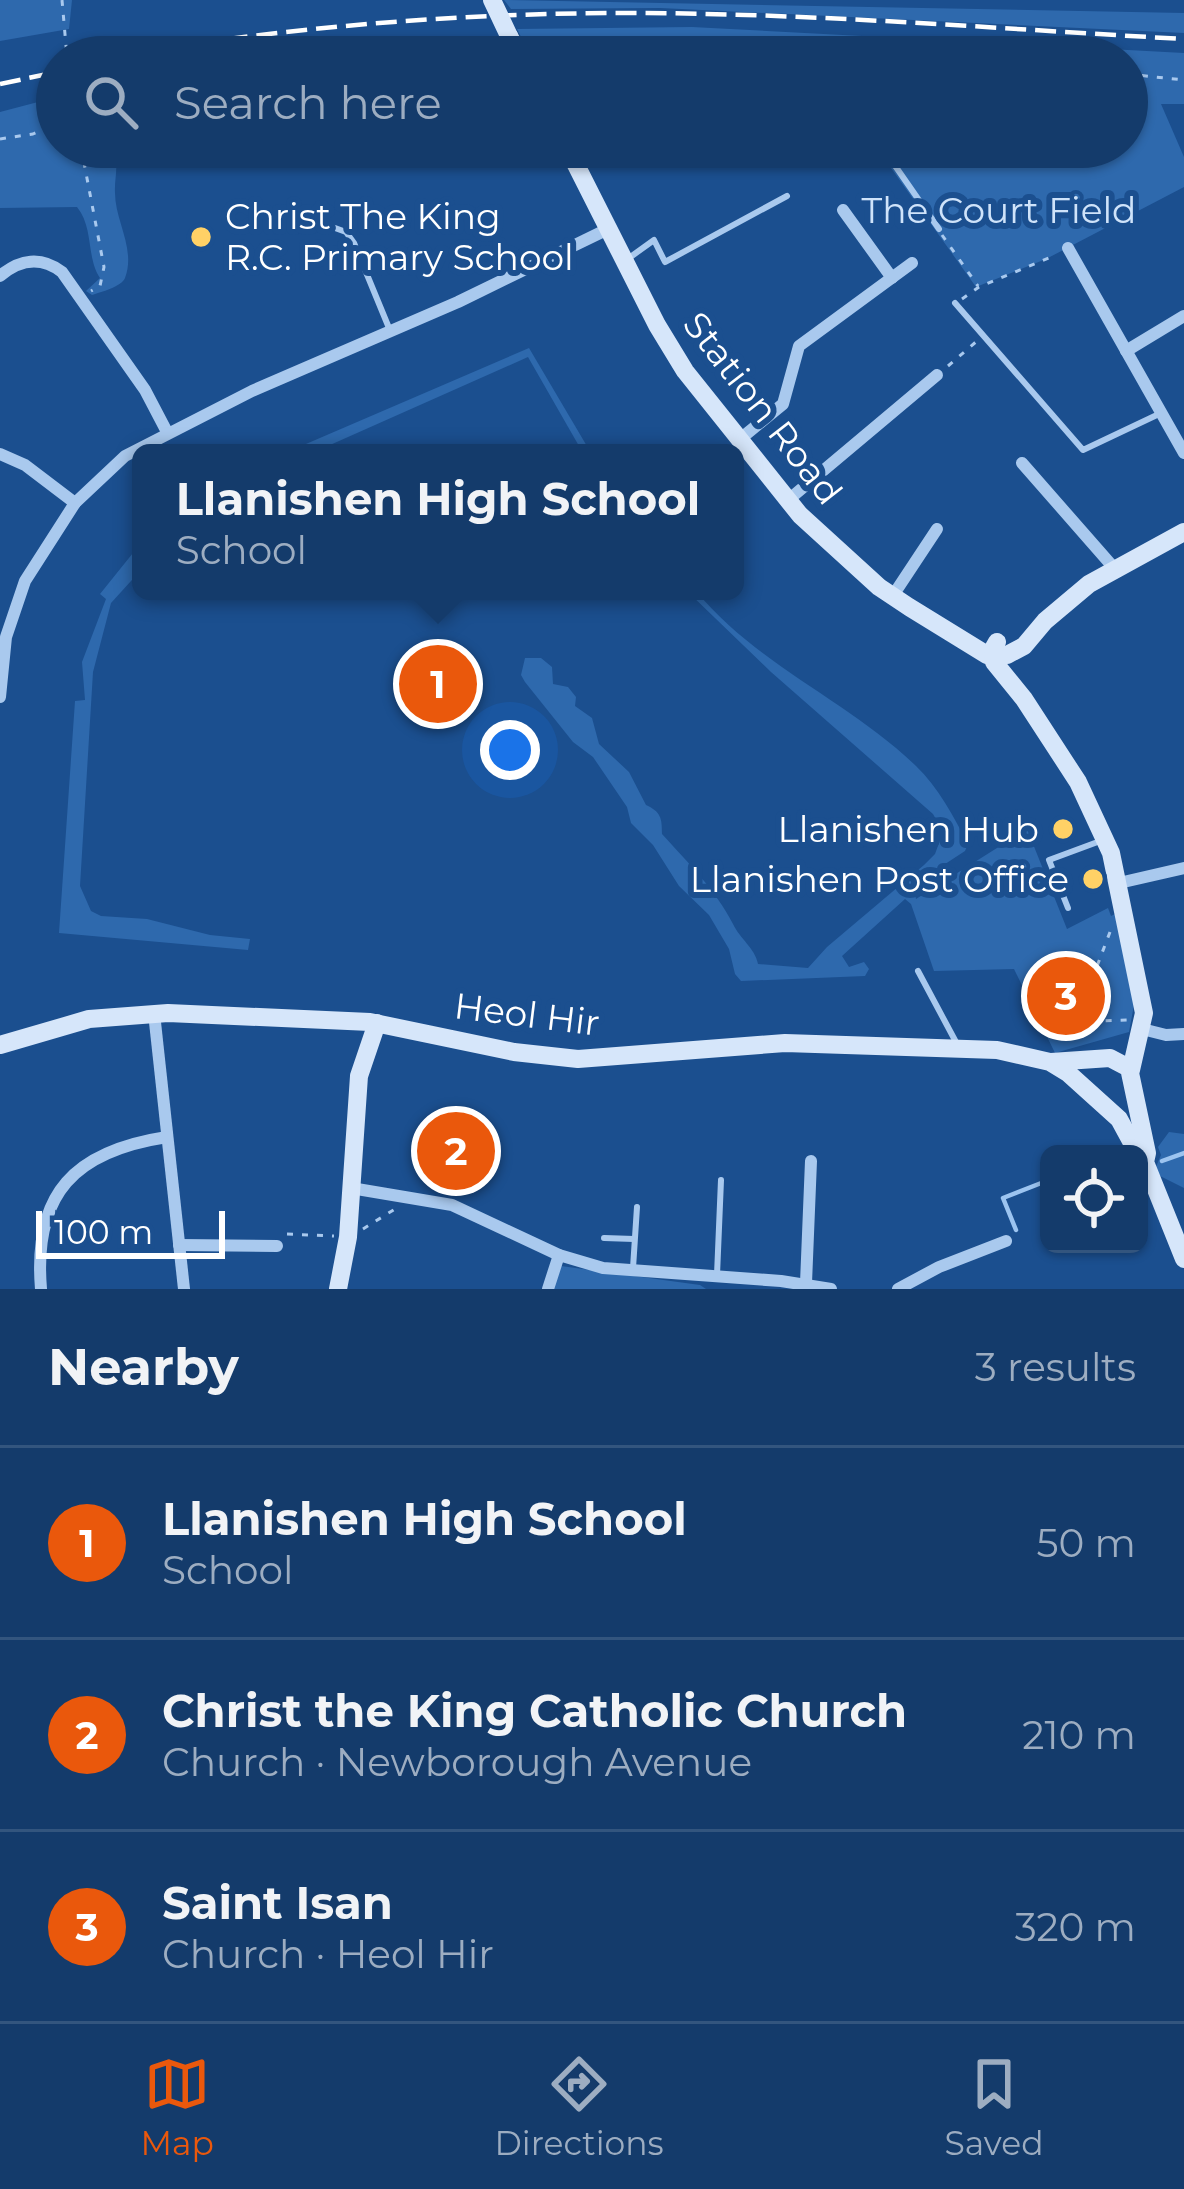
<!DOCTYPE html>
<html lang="en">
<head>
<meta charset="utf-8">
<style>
	body { margin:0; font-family:Montserrat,sans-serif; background:#214673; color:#f1f3f6 }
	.controls { position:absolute; right:36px; bottom:36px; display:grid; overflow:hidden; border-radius:18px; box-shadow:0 3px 9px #0004 }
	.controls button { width:108px; height:108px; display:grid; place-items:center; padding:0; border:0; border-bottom:3px solid #33557e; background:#143b6b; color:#f1f3f6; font:60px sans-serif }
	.scale { position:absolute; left:36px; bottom:30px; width:189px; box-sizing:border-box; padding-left:12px; border:6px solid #fff; border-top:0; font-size:33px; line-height:42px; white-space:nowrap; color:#fff; -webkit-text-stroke:9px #1b4f8f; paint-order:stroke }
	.you { position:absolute; left:510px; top:750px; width:42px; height:42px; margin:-30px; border:9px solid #fff; border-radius:50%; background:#1a73e8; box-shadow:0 0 0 18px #1a73e833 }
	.badge { display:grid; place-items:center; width:78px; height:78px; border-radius:50%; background:#ea580c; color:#fff; font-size:39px; font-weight:700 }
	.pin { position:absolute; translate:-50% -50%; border:6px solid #fff; box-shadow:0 3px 12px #0006 }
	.popup { position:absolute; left:132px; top:444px; width:612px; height:156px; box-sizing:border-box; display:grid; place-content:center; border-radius:18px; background:#143b6b; filter:drop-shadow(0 3px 9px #0005); font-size:39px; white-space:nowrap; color:#9dadc1 }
	.popup b { font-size:45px; color:#f1f3f6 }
	.popup::after { content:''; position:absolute; left:50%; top:100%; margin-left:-24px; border:24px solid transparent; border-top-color:#143b6b }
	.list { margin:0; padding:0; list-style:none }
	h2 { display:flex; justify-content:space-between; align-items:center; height:156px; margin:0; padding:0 48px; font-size:51px }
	h2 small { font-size:39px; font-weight:400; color:#9dadc1 }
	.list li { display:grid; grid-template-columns:78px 1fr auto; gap:36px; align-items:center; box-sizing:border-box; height:192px; padding:0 48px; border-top:3px solid #33557e }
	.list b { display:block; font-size:45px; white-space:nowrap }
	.list p { margin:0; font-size:39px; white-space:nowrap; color:#9dadc1 }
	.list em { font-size:39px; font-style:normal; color:#9dadc1 }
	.icon { flex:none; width:66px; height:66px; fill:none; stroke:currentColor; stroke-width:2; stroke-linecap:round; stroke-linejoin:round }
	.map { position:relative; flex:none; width:1184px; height:1289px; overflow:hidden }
	.search { position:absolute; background:#143b6b; box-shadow:0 3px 9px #0004; left:36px; right:36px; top:36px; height:132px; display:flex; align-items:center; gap:30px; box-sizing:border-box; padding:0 42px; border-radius:66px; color:#9dadc1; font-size:45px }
	.sheet { height:732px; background:#143b6b }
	nav { display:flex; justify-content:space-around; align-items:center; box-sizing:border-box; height:168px; border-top:3px solid #33557e; background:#143b6b; font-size:33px; color:#9dadc1 }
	nav a { display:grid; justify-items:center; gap:6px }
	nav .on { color:#ea580c }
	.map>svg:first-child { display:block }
	.green { fill:#2e69ad }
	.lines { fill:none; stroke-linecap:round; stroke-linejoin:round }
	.stream { stroke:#9cc4f0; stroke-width:4.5 }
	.path { stroke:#a9c9ee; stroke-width:3; stroke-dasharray:6 9; stroke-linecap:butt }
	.lane { stroke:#a9c9ee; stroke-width:6 }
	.street { stroke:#a9c9ee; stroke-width:12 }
	.secondary { stroke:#d6e6fa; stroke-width:18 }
	.rail { stroke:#fff; stroke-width:4.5; stroke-dasharray:21 9; stroke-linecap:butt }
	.secondary-bridge { stroke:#d6e6fa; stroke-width:18 }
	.poi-dot { fill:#ffd166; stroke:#1b4f8f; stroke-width:4.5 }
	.labels { text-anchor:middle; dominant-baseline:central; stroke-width:12; stroke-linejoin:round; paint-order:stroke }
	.park-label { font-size:36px; fill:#cfe3fa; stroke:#1b4f8f }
	.poi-label { font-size:36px; fill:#fff; stroke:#1b4f8f; text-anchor:end }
	.street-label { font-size:36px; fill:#fff; stroke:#1b4f8f }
</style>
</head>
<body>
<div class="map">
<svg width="1184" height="1289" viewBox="0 0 1184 1289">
	<rect width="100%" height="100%" fill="#1b4f8f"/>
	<!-- green -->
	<g class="green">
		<path d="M 0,0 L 72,0 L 69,29 L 0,41 Z"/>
		<path d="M 504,0 L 1184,13 L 1184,33 L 660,8 L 511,9 Z"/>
		<path d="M 692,27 L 1184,53 L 1184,104 L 1161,104 L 1184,157 L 1184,187 L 1046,259 L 976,287 L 876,147 L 1127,147 L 1127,57 L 531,57 L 517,29 Z"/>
		<path d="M 57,97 L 57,147 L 110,147 C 121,164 114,175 115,193 C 115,221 136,249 125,278 C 121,287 101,292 92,295 L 86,291 L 100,278 C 86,257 94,228 77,207 L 0,208 L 0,112 Z"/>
		<path d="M 529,348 L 591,453 L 583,453 L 528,357 L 312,453 L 285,453 Z"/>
		<path d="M 141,543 L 141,570 L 111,603 L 93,672 L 80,886 L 91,911 L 101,916 L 147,919 L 210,935 L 250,939 L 248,950 L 59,933 L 75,701 L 85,700 L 82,662 L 106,599 L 100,594 Z"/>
		<path d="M 687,591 L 696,591 C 758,666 849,701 916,766 C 938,787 954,817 968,844 L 965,851 L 913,885 L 916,899 L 1027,829 L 1067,929 L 1108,908 L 1111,916 L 1115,914 L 1134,1005 L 1129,1032 L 1055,1053 L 1014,969 L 934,971 L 911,904 L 905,899 L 842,956 L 849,967 L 864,962 L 869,969 L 865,976 L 741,981 L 735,974 L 729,949 L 709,915 L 679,886 L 653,845 L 631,823 L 627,807 L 593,757 L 573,742 L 525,682 L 521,675 L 525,658 L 541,658 L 552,667 L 553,684 L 568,687 L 576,697 L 575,706 L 592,718 L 599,744 L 629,772 L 646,805 C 661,812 662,818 662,834 C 689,864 715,889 733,924 C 740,939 755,948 758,964 L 808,968 L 827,947 L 924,865 L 935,854 L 943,832 L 933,814 L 771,672 Z"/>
		<path d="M 1169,1132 L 1184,1134 L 1184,1188 L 1158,1175 L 1155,1169 L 1161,1155 L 1158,1147 Z"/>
		<path d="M 561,1266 L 700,1285 L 706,1289 L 553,1289 Z"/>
	</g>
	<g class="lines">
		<!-- stream -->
		<g class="stream">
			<path d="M 1162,1161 L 1184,1153"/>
			<path d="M 1016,1230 L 1003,1198 L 1049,1180"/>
		</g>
		<!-- path -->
		<g class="path">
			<path d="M 62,0 L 67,57"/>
			<path d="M 822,46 L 954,57"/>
			<path d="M 1127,74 L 1184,80"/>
			<path d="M 0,139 L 33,134 L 57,123"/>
			<path d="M 81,147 L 104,267 L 100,286 L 91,291"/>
			<path d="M 942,235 L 978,286"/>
			<path d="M 962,299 L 979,287 L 1056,255"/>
			<path d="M 948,366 L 977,341"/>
			<path d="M 1110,932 L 1091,982 L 1088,1012 L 1097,1021 L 1128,1020"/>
			<path d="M 363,1229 L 395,1209"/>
			<path d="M 287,1234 L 334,1236"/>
		</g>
		<!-- lane -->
		<g class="lane">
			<path d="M 614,57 L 782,49 L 809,50 L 822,57"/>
			<path d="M 882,147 L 939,229"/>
			<path d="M 439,159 L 466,162 L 501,147"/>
			<path d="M 324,224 L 346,232 L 354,243 L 389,328"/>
			<path d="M 629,258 L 654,240 L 665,262 L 787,196"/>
			<path d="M 955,303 L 1083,450 L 1159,414"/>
			<path d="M 1068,908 L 1049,860 L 1103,840"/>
			<path d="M 918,971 L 957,1044"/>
			<path d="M 604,1238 L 634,1239"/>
			<path d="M 633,1268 L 637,1207"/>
			<path d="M 717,1275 L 721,1180"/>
		</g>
		<!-- street -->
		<g class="street">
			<path d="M 843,210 L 892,278"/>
			<path d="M 1068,248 L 1184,453"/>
			<path d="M 0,276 C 20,259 41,256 62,272 L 145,390 L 167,432"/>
			<path d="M 1126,351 L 1184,316"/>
			<path d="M 739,440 L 783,404 L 799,346 L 912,263"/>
			<path d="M 0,454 L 25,465 L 75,503"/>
			<path d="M 1022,463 L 1114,568"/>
			<path d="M 787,501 L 937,375"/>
			<path d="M 892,597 L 937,529"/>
			<path d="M 0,697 L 6,637 L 25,581 L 75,503 L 125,456 L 252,391 L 458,302 L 608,229"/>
			<path d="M 1119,883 L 1184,868"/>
			<path d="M 154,1013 L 184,1289"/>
			<path d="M 1142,1029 L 1166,1035 L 1184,1034"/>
			<path d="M 351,1188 L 452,1205 L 559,1255 L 603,1268 L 781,1281 L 831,1289"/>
			<path d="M 179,1245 L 277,1246"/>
			<path d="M 806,1283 L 811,1161"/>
			<path d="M 41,1289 C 33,1193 75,1151 167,1137"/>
			<path d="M 548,1289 L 559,1255"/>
			<path d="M 898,1289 L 939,1267 L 1006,1241"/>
		</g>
		<!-- secondary -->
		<g class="secondary">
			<path d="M 509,36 L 520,57"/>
			<path d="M 567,147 L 657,325 L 685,371 L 800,515 L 879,587 L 909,607 L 987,655 L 1007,655 L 1024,646 L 1045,621 L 1089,584 L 1184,532"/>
			<path d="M 997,642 L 993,649 L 994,662 L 1024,699 L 1078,782 L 1111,853 L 1144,1013 L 1131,1070"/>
			<path d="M 0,1045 L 89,1019 L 168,1013 L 370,1022 L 514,1052 L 578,1059 L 785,1043 L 997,1050 L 1050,1062 L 1068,1073 L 1119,1119 L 1138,1154"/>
			<path d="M 1051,1062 L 1110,1058 L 1129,1068 L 1147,1153 L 1145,1162 L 1184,1259"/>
			<path d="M 338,1289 L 348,1237 L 359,1076 L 377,1023"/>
		</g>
		<!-- rail -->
		<g class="rail">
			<path d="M 108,57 C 279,28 453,13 627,13 C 813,13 999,29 1184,39"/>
			<path d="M 0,84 L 57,72"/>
		</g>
		<!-- secondary-bridge -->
		<path class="secondary-bridge" d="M 492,0 L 509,36"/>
	</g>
	<!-- markers -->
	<g class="poi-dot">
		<circle cx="201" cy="237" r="12"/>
		<circle cx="1063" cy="829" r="12"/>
		<circle cx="1093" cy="879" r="12"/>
	</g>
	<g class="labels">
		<!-- park labels -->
		<g class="park-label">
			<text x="999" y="210">The Court Field</text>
		</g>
		<!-- poi labels -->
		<g class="poi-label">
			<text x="225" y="216" text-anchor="start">Christ The King<tspan x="225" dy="41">R.C. Primary School</tspan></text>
			<text x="1039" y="829">Llanishen Hub</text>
			<text x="1069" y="879">Llanishen Post Office</text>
		</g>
		<!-- street labels -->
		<g class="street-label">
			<text transform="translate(763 408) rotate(52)">Station Road</text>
			<text transform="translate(527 1014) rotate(7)">Heol Hir</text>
		</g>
	</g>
</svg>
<div class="controls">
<button><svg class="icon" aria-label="locate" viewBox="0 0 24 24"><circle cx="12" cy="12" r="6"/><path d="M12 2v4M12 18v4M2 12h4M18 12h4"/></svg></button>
</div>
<div class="scale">100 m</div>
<div class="you"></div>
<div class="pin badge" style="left:438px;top:684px">1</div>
<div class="popup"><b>Llanishen High School</b>School</div>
<div class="pin badge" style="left:456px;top:1151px">2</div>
<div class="pin badge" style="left:1066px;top:996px">3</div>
<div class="search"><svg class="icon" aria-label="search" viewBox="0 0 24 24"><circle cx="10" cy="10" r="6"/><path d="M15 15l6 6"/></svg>Search here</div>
</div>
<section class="sheet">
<h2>Nearby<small>3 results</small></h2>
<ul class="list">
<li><span class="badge">1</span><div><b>Llanishen High School</b><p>School</p></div><em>50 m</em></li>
<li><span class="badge">2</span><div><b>Christ the King Catholic Church</b><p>Church · Newborough Avenue</p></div><em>210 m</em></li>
<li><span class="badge">3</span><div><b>Saint Isan</b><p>Church · Heol Hir</p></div><em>320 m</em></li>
</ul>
</section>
<nav>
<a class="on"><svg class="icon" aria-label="map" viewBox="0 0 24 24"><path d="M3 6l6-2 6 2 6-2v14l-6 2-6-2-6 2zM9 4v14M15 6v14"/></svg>Map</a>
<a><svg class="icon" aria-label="directions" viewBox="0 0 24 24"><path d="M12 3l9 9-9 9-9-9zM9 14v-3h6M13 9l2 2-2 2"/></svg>Directions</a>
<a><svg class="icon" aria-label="saved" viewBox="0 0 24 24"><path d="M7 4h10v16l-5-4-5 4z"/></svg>Saved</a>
</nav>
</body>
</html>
